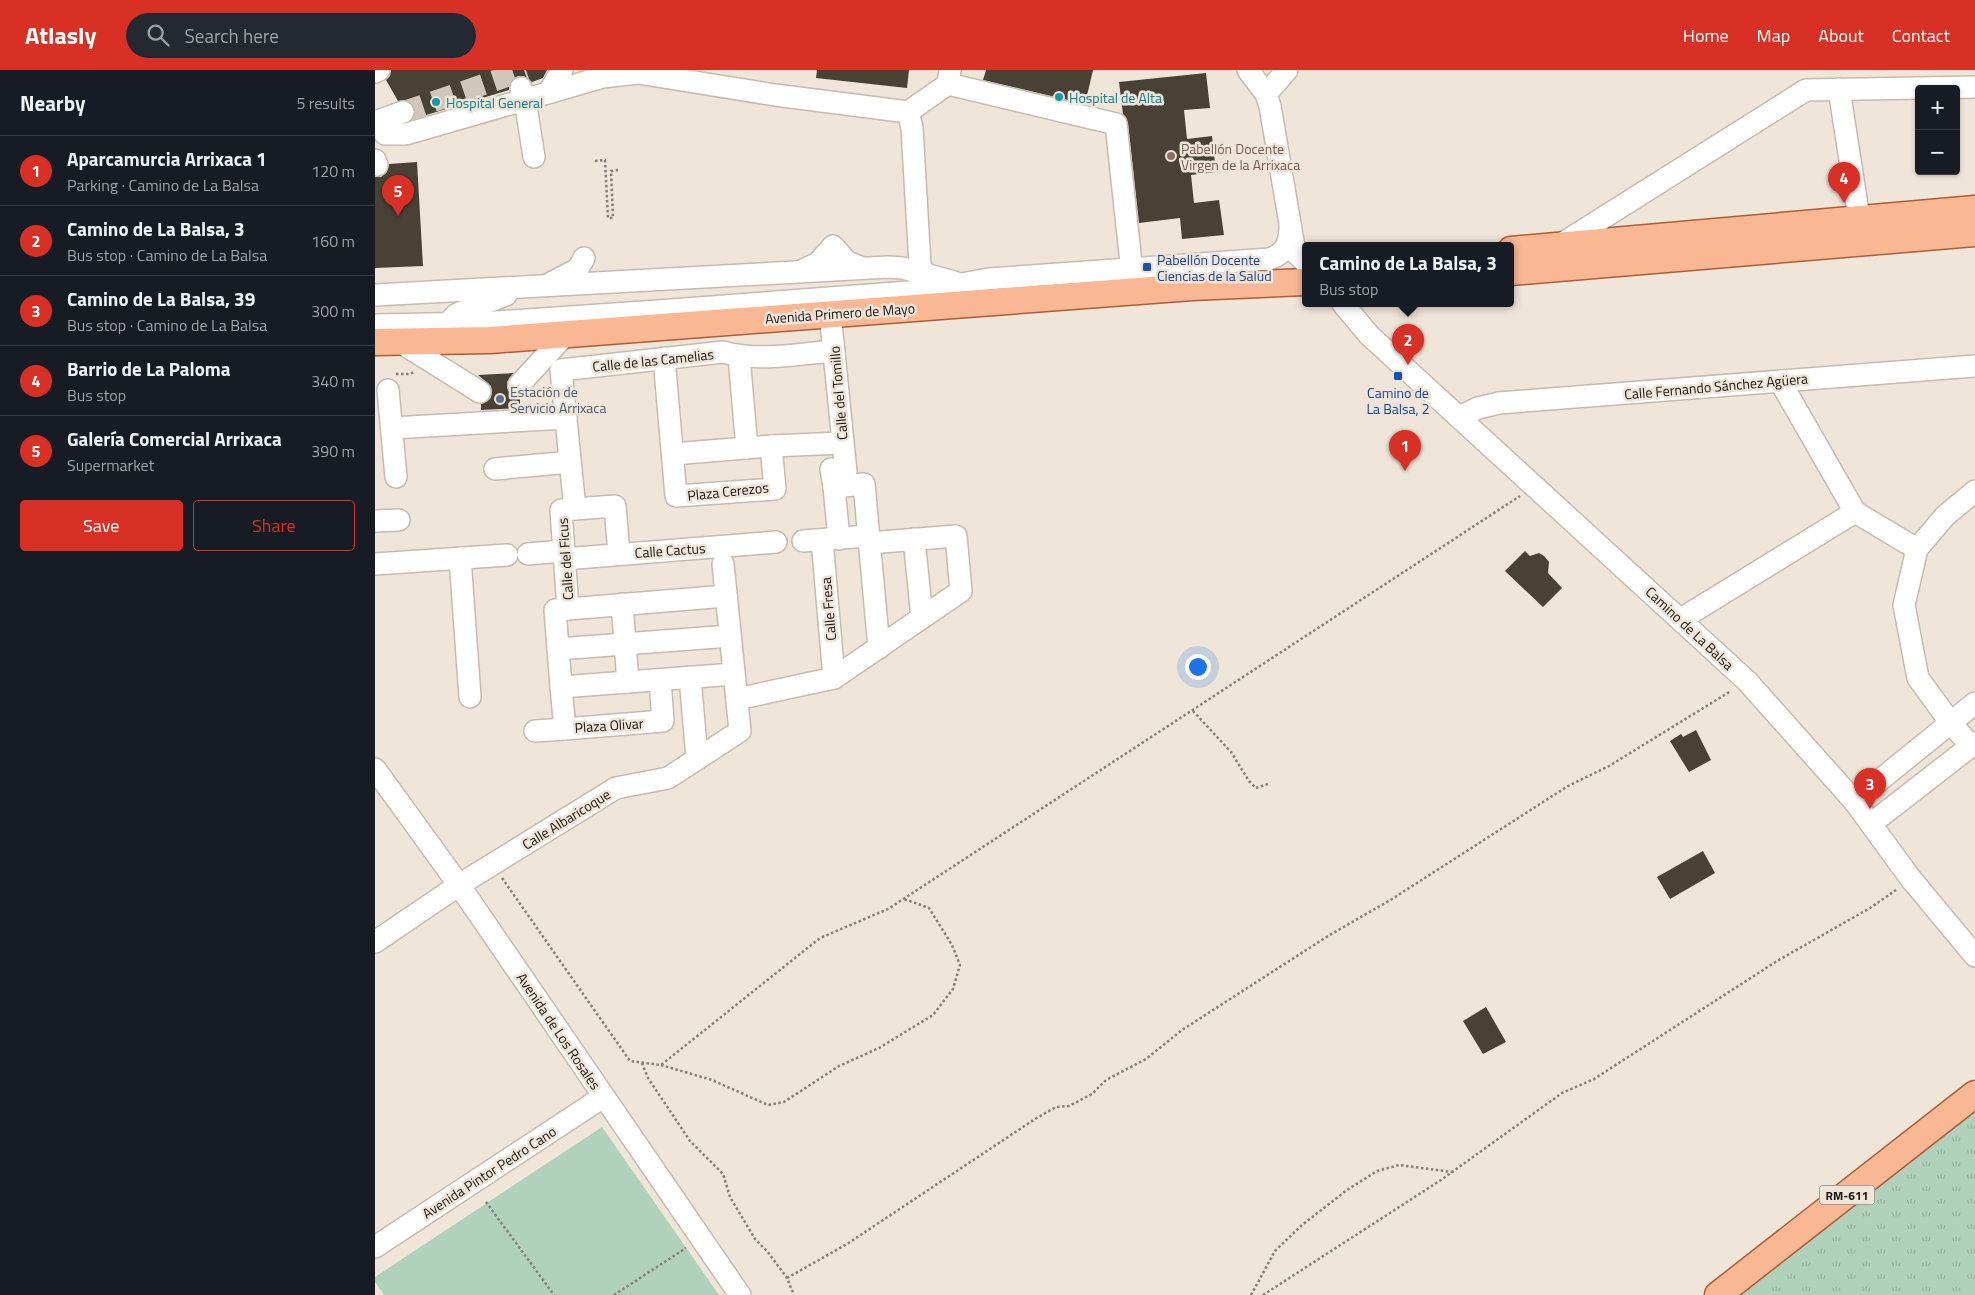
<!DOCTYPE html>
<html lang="en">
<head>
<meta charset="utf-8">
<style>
	body { margin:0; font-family:"Titillium Web",sans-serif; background:#242831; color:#f1f3f6 }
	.controls { position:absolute; right:15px; top:15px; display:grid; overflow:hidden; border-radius:5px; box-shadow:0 1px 4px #0004 }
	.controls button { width:45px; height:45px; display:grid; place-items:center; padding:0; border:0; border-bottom:1px solid #363941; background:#171b24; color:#f1f3f6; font:25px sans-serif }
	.you { position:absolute; left:822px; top:596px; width:18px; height:18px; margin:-12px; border:4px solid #fff; border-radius:50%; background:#1a73e8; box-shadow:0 0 0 8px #1a73e833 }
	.badge { display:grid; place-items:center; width:32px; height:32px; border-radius:50%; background:#d93025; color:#fff; font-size:16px; font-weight:700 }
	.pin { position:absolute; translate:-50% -41px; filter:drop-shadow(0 1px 2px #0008) }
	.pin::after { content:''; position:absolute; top:26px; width:18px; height:15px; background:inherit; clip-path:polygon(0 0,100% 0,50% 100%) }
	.popup { position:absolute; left:927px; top:172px; width:212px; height:65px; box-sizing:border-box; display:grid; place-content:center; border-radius:5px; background:#171b24; filter:drop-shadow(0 1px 4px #0005); font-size:16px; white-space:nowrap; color:#9ea1a6 }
	.popup b { font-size:19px; color:#f1f3f6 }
	.popup::after { content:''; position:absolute; left:50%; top:100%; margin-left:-10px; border:10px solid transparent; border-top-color:#171b24 }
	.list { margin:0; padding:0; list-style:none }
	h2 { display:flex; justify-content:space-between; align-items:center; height:65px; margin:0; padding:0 20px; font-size:21px }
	h2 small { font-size:16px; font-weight:400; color:#9ea1a6 }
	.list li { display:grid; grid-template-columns:32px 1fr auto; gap:15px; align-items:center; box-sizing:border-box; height:70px; padding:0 20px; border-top:1px solid #363941 }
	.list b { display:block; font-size:19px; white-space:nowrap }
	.list p { margin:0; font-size:16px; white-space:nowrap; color:#9ea1a6 }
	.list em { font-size:16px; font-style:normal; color:#9ea1a6 }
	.actions { display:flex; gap:10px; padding:15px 20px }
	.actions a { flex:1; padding:11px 0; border:1px solid #d93025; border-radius:5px; text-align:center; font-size:18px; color:#d93025 }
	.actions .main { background:#d93025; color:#fff }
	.icon { flex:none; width:28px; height:28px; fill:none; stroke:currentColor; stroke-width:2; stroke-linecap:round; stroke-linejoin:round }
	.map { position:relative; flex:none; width:1600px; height:1225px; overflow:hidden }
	header { display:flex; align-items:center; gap:30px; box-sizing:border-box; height:70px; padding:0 25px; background:#d93025; color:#fff }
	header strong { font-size:24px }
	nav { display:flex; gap:28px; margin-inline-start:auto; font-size:18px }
	.search { width:350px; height:45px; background:#242831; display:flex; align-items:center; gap:12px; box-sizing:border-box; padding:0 18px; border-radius:28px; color:#9ea1a6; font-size:19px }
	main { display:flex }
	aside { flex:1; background:#171b24 }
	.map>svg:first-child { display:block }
	.grass { fill:url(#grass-tufts) }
	.park { fill:#b0d1bb }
	.building { fill:#494036 }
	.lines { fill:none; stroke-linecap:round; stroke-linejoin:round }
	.minor-tunnel { stroke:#d0c6bb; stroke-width:21; stroke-dasharray:21 11; stroke-linecap:butt }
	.minor-casing { stroke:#c6bbaf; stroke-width:24 }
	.major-casing { stroke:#a95f37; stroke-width:29 }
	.path { stroke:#867f77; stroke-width:2.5; stroke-dasharray:2.5 2.5; stroke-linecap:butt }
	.minor { stroke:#fff; stroke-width:21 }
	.major { stroke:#fab794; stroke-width:26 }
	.culture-dot { fill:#0f9aa8; stroke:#f0e5d9; stroke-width:2 }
	.education-dot { fill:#8d6e63; stroke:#f0e5d9; stroke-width:2 }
	.transit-dot { fill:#1a4fb4; stroke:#f0e5d9; stroke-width:2 }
	.service-dot { fill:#5c6f8a; stroke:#f0e5d9; stroke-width:2 }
	.labels { text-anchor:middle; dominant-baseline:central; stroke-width:5; stroke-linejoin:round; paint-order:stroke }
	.shield { fill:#f0e5d9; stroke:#5a534d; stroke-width:1 }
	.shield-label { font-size:12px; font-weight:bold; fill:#191511 }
	.culture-label { font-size:14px; fill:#0d838f; stroke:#f0e5d9; text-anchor:start }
	.education-label { font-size:14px; fill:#785e54; stroke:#f0e5d9; text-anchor:start }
	.transit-label { font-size:14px; fill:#164399; stroke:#f0e5d9; text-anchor:start }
	.street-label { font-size:14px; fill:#191511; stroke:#f0e5d9 }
	.service-label { font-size:14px; fill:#4e5e75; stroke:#f0e5d9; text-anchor:start }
</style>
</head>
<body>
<header>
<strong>Atlasly</strong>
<div class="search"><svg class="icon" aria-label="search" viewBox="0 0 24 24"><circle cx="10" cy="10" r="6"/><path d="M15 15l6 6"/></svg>Search here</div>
<nav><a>Home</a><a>Map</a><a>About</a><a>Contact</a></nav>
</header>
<main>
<aside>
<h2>Nearby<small>5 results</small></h2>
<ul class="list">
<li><span class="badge">1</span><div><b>Aparcamurcia Arrixaca 1</b><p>Parking · Camino de La Balsa</p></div><em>120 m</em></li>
<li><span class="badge">2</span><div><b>Camino de La Balsa, 3</b><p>Bus stop · Camino de La Balsa</p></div><em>160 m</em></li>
<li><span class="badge">3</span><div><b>Camino de La Balsa, 39</b><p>Bus stop · Camino de La Balsa</p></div><em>300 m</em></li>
<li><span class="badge">4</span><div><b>Barrio de La Paloma</b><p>Bus stop</p></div><em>340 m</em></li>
<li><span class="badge">5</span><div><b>Galería Comercial Arrixaca</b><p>Supermarket</p></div><em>390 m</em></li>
</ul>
<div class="actions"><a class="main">Save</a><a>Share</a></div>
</aside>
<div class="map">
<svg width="1600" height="1225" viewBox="0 0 1600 1225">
	<defs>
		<pattern id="grass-tufts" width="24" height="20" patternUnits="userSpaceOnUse" patternTransform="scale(1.25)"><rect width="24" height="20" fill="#b0d1bb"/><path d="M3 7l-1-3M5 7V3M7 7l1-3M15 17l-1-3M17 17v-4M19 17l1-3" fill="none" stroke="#97b3a0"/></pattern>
	</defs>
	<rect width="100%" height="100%" fill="#f0e5d9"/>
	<!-- grass -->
	<path class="grass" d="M 1600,1025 L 1600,1225 L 1349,1225 Z"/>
	<!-- park -->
	<path class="park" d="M 227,1057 L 344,1225 L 9,1225 L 0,1212 L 0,1207 Z"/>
	<!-- building -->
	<g class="building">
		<path d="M 16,0 L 172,0 L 168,8 L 157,12 L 149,6 L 143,6 L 136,10 L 134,20 L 38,49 L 40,38 L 36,33 L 30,30 L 23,31 L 11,10 L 15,6 Z"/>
		<path d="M 442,0 L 534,0 L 532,18 L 441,8 Z"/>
		<path d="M 611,0 L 718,0 L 710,34 L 608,10 Z"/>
		<path d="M 831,3 L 835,38 L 809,40 L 812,69 L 837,66 L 841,102 L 816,105 L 819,133 L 844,130 L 849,165 L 807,169 L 805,148 L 764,153 L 753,53 L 748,44 L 744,12 Z"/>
		<path d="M 42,92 L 48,196 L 0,198 L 0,107 L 6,107 L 11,103 L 14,94 Z"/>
		<path d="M 139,303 L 132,312 L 132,318 L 136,324 L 145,327 L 145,338 L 106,340 L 106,334 L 115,329 L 117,322 L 116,316 L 103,305 Z"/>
		<path d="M 1150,481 L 1155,486 L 1164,483 L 1169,486 L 1174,492 L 1173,503 L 1187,518 L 1168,537 L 1130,501 Z"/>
		<path d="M 1321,660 L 1336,690 L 1314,702 L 1295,671 L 1306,664 L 1308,667 Z"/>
		<path d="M 1328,781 L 1340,803 L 1295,829 L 1282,807 Z"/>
		<path d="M 1111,937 L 1131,972 L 1108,984 L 1088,951 Z"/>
	</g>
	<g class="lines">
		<!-- minor-tunnel -->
		<path class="minor-tunnel" d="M 28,42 L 151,0"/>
		<!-- minor casing -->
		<g class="minor-casing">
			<g id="minor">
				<path d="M 873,0 L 891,24 L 895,36 L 919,177 L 921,183 L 930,192"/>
				<path d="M 0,2 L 4,0"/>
				<path d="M 573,14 L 741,54 L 756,193"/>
				<path d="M 146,18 L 150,30 L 159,87"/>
				<path d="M 1464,19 L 1484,148"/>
				<path d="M 174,22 L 187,0"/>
				<path d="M 891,24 L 912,0"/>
				<path d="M 533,42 L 537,58 L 545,195 L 551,205"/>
				<path d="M 0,51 L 10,64 L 31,64 L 228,7 L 263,3 L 400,25 L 533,42 L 573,14 L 575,0"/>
				<path d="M 0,52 L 28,42"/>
				<path d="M 0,90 L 2,95"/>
				<path d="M 1185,175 L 1431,20 L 1600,17"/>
				<path d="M 428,200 L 443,193 L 458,176 L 472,192 L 488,198"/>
				<path d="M 176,213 L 203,199 L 209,188"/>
				<path d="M 0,225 L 513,197 L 528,198 L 579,212"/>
				<path d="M 968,234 L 994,265 L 1372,611 L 1479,731 L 1536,809 L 1600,886"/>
				<path d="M 455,243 L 471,402 L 456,399 L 459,417 L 489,414 L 504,578"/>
				<path d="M 0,255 L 106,253 L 283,241 L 547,221 L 614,209 L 894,189 C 911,184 915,172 915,156"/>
				<path d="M 75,259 L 77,249 L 82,244 L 131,225"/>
				<path d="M 25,272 L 105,322"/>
				<path d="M 364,287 L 372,378"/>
				<path d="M 289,288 L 301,426 L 400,419 L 396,376 L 298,384"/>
				<path d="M 1405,311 L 1480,442 L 1542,479"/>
				<path d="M 144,315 L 191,264"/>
				<path d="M 13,320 L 21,407"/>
				<path d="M 1084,347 L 1103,338 L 1124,333 L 1600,296"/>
				<path d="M 17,358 L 191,348"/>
				<path d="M 396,376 L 467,373"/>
				<path d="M 120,399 L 195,392"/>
				<path d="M 459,417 L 464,469"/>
				<path d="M 200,439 L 186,300 L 348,282 C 384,292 422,284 459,281"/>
				<path d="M 0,451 L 24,450"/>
				<path d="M 539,469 L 547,548"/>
				<path d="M 447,470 L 459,608"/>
				<path d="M 428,471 L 493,466"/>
				<path d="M 153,484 L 188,481"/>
				<path d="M 85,488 L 95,627"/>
				<path d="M 189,489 L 401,472"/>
				<path d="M 0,494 L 132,485"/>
				<path d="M 247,534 L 253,612"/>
				<path d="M 193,539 L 351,526"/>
				<path d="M 1306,549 L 1480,442"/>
				<path d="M 183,579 L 355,566"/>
				<path d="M 315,607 L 322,689"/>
				<path d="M 285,610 L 288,651 L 190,659 L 186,617 L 359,604"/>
				<path d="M 186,617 L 180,540 L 193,539 L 186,440 L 240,436 L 244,484"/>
				<path d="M 362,629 L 459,608 L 586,521 L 581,466 L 494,473"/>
				<path d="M 160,661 L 190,659"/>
				<path d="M 1596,676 L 1575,652 L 1543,608 L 1529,535 L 1542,479 L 1570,446 L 1600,421"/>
				<path d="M 0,699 L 84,815 L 365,1225"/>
				<path d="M 1479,731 L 1600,633"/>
				<path d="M 1497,753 L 1600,673"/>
				<path d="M 0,872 L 84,815 L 241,718 L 293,708 L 365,661 L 348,494"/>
				<path d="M 0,1177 L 228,1027"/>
			</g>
		</g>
		<!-- major casing -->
		<g class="major-casing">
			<g id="major">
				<path d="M 1136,180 L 1600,139"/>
				<path d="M 1136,202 L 1600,163"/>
				<path d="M 0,272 L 115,270 L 817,217 L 930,212"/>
				<path d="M 1343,1225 L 1600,1024"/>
			</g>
		</g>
		<!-- path -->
		<g class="path">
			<path d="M 220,91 L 230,90 L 233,148 L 238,148 L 236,101 L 243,100"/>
			<path d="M 21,304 L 34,304 L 40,302"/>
			<path d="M 818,641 L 856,682 L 874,711 L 881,718 L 893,714"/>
			<path d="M 127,808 L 255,991 L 286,995 L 445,868 L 513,839 L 1145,426"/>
			<path d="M 267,993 L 273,1008 L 315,1071 L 348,1104 L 355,1127 L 380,1169 L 392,1181 L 412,1208 L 419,1225"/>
			<path d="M 286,995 L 337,1010 L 393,1035 L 409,1032 L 464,996 L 504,978 L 558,945 L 578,919 L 585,895 L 577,875 L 554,838 L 529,829"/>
			<path d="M 111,1132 L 179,1225"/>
			<path d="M 412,1208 L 472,1174 L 660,1049 L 681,1037 L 694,1036 L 717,1024 L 731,1010 L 771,989 L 807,960 L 953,866 L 1017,829 L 1193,716 L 1234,696 L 1356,621"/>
			<path d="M 239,1225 L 311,1178"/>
			<path d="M 876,1225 L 900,1181 L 927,1155 L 972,1120 L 1002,1101 L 1024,1095 L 1077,1102"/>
			<path d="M 888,1225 L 1066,1110 L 1187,1023 L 1219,1009 L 1402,891 L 1495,838 L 1521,820"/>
		</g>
		<!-- minor -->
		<use href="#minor" class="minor"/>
		<!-- major -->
		<use href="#major" class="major"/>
	</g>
	<!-- markers -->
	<g class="culture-dot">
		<circle cx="684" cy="27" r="5"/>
		<circle cx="61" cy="32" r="5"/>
	</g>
	<circle class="education-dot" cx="796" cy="86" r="5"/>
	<g class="transit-dot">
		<rect x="767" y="192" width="10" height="10" rx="2.5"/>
		<rect x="1018" y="301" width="10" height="10" rx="2.5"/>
	</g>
	<circle class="service-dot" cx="125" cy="329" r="5"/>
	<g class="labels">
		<!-- shield labels -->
		<rect class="shield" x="1444.5" y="1115.5" width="55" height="19" rx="4"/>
		<g class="shield-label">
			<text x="1472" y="1125">RM-611</text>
		</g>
		<!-- culture labels -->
		<g class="culture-label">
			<text x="694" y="27">Hospital de Alta</text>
			<text x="71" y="32">Hospital General</text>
		</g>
		<!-- education labels -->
		<g class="education-label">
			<text x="806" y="78">Pabellón Docente<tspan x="806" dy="16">Virgen de la Arrixaca</tspan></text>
		</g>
		<!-- transit labels -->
		<g class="transit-label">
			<text x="782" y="189">Pabellón Docente<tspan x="782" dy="16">Ciencias de la Salud</tspan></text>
			<text x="1023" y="322" text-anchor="middle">Camino de<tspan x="1023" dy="16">La Balsa, 2</tspan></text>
		</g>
		<!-- street labels -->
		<g class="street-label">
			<text transform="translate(465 243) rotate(-4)">Avenida Primero de Mayo</text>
			<text transform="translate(278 290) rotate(-6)">Calle de las Camelias</text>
			<text transform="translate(1341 316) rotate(-5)">Calle Fernando Sánchez Agüera</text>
			<text transform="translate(463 323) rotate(-95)">Calle del Tomillo</text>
			<text transform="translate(353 421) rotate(-6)">Plaza Cerezos</text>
			<text transform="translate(295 480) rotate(-4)">Calle Cactus</text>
			<text transform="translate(190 489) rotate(-94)">Calle del Ficus</text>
			<text transform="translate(453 539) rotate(-95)">Calle Fresa</text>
			<text transform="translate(1315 558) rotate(43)">Camino de La Balsa</text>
			<text transform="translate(234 655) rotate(-4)">Plaza Olivar</text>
			<text transform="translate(191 749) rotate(-32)">Calle Albaricoque</text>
			<text transform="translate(184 961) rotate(56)">Avenida de Los Rosales</text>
			<text transform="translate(114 1102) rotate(-33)">Avenida Pintor Pedro Cano</text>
		</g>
		<!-- service labels -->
		<g class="service-label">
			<text x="135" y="321">Estación de<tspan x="135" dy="16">Servicio Arrixaca</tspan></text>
		</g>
	</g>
</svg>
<div class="controls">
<button>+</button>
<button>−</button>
</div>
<div class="you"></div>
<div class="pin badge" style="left:1030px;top:401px">1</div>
<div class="pin badge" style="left:1033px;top:295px">2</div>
<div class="popup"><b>Camino de La Balsa, 3</b>Bus stop</div>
<div class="pin badge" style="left:1495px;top:739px">3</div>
<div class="pin badge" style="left:1469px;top:133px">4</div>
<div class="pin badge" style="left:23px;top:146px">5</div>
</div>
</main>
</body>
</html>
